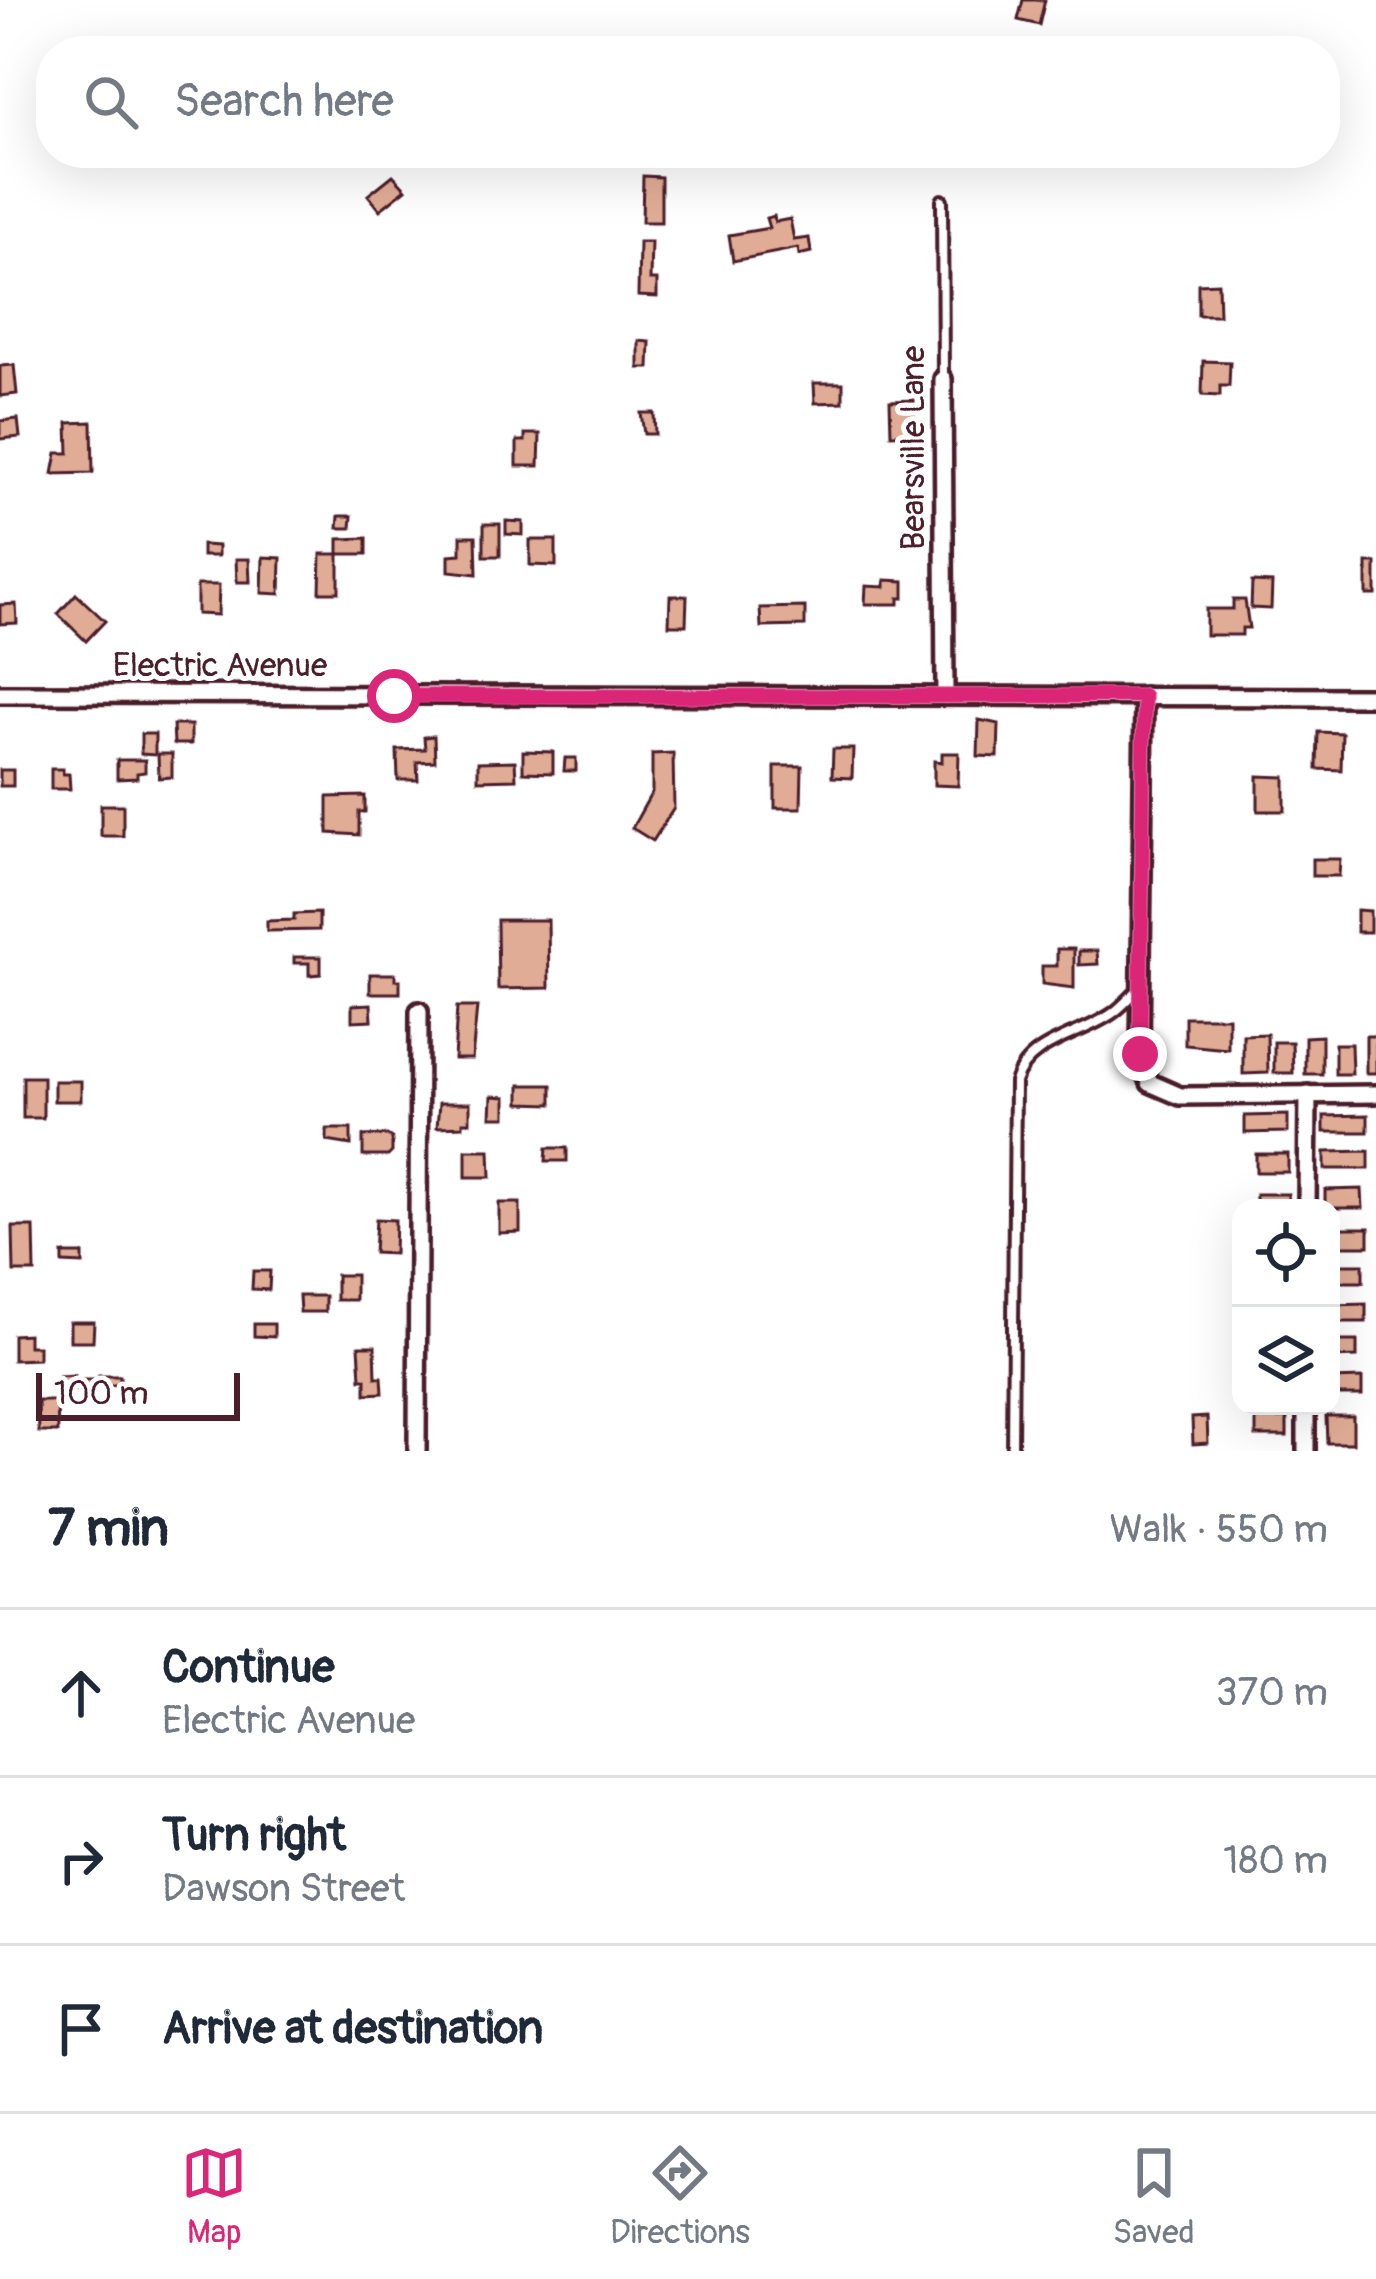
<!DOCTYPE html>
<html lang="en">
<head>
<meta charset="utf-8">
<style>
	body { margin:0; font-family:Pangolin,sans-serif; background:#f6f6f7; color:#1f2937 }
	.controls { position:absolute; right:36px; bottom:36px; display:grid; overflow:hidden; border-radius:24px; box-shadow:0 12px 48px #0002 }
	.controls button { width:108px; height:108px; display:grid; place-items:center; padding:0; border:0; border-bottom:3px solid #e0e1e3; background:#fff; color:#1f2937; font:60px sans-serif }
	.scale { position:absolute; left:36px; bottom:30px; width:204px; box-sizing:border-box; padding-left:12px; border:6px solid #4a1f2b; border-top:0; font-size:33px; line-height:42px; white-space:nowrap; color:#4a1f2b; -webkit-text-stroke:9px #fff; paint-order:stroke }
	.stop { position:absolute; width:36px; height:36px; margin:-27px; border:9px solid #db2777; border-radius:50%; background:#fff }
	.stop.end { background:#db2777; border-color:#fff; box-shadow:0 3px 12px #0008 }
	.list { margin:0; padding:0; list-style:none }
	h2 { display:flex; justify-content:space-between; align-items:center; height:156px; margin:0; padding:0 48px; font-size:51px }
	h2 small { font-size:39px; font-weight:400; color:#747a83 }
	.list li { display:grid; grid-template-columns:78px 1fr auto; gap:36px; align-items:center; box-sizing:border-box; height:168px; padding:0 48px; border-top:3px solid #e0e1e3 }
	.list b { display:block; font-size:45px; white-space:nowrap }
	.list p { margin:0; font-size:39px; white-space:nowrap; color:#747a83 }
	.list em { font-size:39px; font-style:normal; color:#747a83 }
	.icon { flex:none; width:66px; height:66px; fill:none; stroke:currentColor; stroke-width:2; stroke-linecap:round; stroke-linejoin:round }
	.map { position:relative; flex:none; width:1376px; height:1451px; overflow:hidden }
	.search { position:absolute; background:#fff; box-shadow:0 12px 48px #0002; left:36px; right:36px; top:36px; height:132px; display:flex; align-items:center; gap:30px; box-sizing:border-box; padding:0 42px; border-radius:48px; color:#747a83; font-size:45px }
	.sheet { height:660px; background:#fff }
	nav { display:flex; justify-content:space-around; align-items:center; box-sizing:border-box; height:168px; border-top:3px solid #e0e1e3; background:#fff; font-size:33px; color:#747a83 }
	nav a { display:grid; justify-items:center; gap:6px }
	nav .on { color:#db2777 }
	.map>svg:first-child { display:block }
	.building { fill:#e0ac95; stroke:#4a1f2b; stroke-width:3 }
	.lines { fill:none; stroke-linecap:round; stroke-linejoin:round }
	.service-casing { stroke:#4a1f2b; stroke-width:16 }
	.minor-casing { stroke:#4a1f2b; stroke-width:24 }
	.service { stroke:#fff; stroke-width:8 }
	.minor { stroke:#fff; stroke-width:15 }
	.route { stroke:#db2777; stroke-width:15 }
	.labels { text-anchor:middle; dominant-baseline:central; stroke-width:10; stroke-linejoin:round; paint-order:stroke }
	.street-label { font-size:33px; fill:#4a1f2b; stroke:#fff }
</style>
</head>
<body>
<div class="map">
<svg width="1376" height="1451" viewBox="0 0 1376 1451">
	<rect width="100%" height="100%" fill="#fff"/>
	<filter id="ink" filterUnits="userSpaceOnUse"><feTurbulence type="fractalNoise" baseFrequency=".00833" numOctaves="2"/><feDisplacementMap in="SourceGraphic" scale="24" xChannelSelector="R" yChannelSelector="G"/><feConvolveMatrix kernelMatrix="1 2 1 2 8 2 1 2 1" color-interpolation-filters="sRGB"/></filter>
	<g filter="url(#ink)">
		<!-- building -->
		<g class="building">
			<path d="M 1023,0 L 1045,0 L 1039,25 L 1018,20 Z"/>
			<path d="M 393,175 L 406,189 L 380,210 L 368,195 Z"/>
			<path d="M 643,176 L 661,177 L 661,222 L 642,222 Z"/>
			<path d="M 774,216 L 775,222 L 790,219 L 794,240 L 809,238 L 811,252 L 799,255 L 798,248 L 733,261 L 729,235 L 769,228 L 766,218 Z"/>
			<path d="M 639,242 L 651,242 L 650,280 L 657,280 L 657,297 L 638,296 Z"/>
			<path d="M 1218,283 L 1219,315 L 1198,315 L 1198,284 Z"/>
			<path d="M 639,341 L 650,342 L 649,368 L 639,368 Z"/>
			<path d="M 1203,361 L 1230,362 L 1229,386 L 1220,386 L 1220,396 L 1202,395 Z"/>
			<path d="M 14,365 L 17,394 L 0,396 L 0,366 Z"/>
			<path d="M 814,383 L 843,383 L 843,402 L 815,403 Z"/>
			<path d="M 914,400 L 915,433 L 891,434 L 890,401 Z"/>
			<path d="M 641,413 L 654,413 L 655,434 L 644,434 Z"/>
			<path d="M 18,419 L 20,437 L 0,439 L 0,421 Z"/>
			<path d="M 92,422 L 93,473 L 53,474 L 57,453 L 69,453 L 68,423 Z"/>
			<path d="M 525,434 L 540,434 L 539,466 L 517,466 L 517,441 L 525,441 Z"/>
			<path d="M 339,516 L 352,516 L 351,528 L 338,528 Z"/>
			<path d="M 506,521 L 523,522 L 523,535 L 506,534 Z"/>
			<rect x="484" y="524" width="16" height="32"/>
			<path d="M 461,536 L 476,536 L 477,574 L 449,571 L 449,555 L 461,554 Z"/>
			<path d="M 367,538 L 367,554 L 339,554 L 339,539 Z"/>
			<path d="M 530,540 L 556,540 L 556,566 L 530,565 Z"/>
			<path d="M 202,545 L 218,546 L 218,556 L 202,556 Z"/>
			<path d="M 321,554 L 339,554 L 339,592 L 320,592 Z"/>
			<path d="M 263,557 L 281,558 L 280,594 L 262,593 Z"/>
			<path d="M 236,559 L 249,559 L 250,582 L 237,582 Z"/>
			<rect x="1367" y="563" width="9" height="32"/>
			<path d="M 885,580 L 904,581 L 904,598 L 899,598 L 899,604 L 865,604 L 866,586 L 885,587 Z"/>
			<path d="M 1252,582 L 1272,583 L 1271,609 L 1251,608 Z"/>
			<path d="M 197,585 L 219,585 L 218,615 L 197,614 Z"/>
			<path d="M 76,594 L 105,621 L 86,641 L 58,614 Z"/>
			<path d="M 670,596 L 687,596 L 686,625 L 669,625 Z"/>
			<path d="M 1233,600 L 1245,600 L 1249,628 L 1242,628 L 1242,635 L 1206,635 L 1206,609 L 1233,609 Z"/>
			<path d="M 16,604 L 17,623 L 0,624 L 0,605 Z"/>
			<path d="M 805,607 L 805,626 L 761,627 L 760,608 Z"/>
			<path d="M 979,720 L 999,724 L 998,757 L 978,756 Z"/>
			<path d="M 173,725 L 191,725 L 191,744 L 174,744 Z"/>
			<path d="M 1318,732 L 1342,733 L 1341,770 L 1317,769 Z"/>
			<path d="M 141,734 L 155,734 L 155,755 L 141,754 Z"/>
			<path d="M 434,736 L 435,761 L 417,762 L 418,780 L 398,780 L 397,750 L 425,749 L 424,737 Z"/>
			<path d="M 833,749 L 853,749 L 852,778 L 832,777 Z"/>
			<path d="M 523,751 L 553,752 L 553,773 L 523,772 Z"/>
			<path d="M 673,753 L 674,808 L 653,841 L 632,828 L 652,792 L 652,754 Z"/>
			<path d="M 942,753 L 959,753 L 958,786 L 934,785 L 934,761 L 942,762 Z"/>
			<path d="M 158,754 L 172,754 L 172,777 L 159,778 Z"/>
			<path d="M 565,758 L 576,758 L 576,771 L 564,771 Z"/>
			<path d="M 117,760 L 145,760 L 145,772 L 137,773 L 137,778 L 117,779 Z"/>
			<path d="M 515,761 L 516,779 L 478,780 L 478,762 Z"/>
			<path d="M 775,766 L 802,766 L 801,808 L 775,808 Z"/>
			<path d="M 51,769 L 63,769 L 63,774 L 69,774 L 70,789 L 51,789 Z"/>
			<rect x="0" y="770" width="13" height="16"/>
			<path d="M 1258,776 L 1285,777 L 1285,811 L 1258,811 Z"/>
			<path d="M 365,796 L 365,812 L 359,812 L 359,835 L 328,833 L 328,797 Z"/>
			<rect x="101" y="805" width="22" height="31"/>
			<path d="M 1312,859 L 1340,859 L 1339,876 L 1312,876 Z"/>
			<path d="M 1357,910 L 1370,911 L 1370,932 L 1357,932 Z"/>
			<path d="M 319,913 L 319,930 L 267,931 L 267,921 L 294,920 L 294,914 Z"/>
			<path d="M 497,920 L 548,920 L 549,988 L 498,989 Z"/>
			<path d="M 1057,949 L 1074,949 L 1074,988 L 1042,984 L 1042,966 L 1057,966 Z"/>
			<path d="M 1079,951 L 1097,951 L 1098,964 L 1079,965 Z"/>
			<path d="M 294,957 L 321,957 L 321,974 L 309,975 L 309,963 L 294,963 Z"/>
			<path d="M 370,974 L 395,974 L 395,980 L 400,980 L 400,993 L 370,993 Z"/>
			<path d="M 371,1004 L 372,1020 L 352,1021 L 352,1005 Z"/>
			<path d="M 457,1007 L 477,1007 L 472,1059 L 454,1059 Z"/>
			<path d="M 1185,1017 L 1228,1017 L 1228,1049 L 1185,1045 Z"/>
			<path d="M 1267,1034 L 1268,1073 L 1243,1074 L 1243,1035 Z"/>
			<path d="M 1322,1036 L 1322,1074 L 1305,1074 L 1305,1037 Z"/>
			<rect x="1366" y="1036" width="10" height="37"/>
			<path d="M 1274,1042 L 1292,1042 L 1293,1073 L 1274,1073 Z"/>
			<path d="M 1335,1044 L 1351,1044 L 1352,1074 L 1335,1074 Z"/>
			<rect x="23" y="1077" width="20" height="41"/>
			<rect x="54" y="1081" width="27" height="20"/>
			<path d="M 520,1085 L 552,1085 L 552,1104 L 520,1103 Z"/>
			<path d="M 492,1096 L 506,1097 L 506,1117 L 491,1117 Z"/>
			<path d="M 439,1103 L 470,1103 L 470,1122 L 463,1122 L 463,1126 L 437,1127 Z"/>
			<path d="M 1288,1115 L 1288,1132 L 1245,1133 L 1245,1116 Z"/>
			<path d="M 1368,1115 L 1368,1132 L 1324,1132 L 1324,1116 Z"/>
			<path d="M 327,1129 L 351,1129 L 351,1145 L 327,1141 Z"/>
			<path d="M 387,1135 L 392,1138 L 392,1152 L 388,1156 L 363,1156 L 363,1136 Z"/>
			<path d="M 547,1148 L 567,1148 L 567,1161 L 546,1161 Z"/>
			<path d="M 466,1150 L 490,1150 L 491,1177 L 466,1177 Z"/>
			<path d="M 1369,1151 L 1369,1169 L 1325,1169 L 1325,1152 Z"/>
			<rect x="1256" y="1154" width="32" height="18"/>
			<path d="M 1362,1189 L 1363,1208 L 1325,1208 L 1325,1190 Z"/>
			<rect x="1256" y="1194" width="32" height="14"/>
			<path d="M 499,1203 L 520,1203 L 520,1232 L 499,1233 Z"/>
			<path d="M 376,1219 L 395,1220 L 394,1254 L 374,1253 Z"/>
			<path d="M 13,1227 L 34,1227 L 35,1272 L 14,1272 Z"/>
			<rect x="1331" y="1228" width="38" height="18"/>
			<path d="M 63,1254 L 83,1254 L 83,1264 L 63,1263 Z"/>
			<rect x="1331" y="1264" width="32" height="18"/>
			<path d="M 253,1271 L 270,1271 L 269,1290 L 252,1289 Z"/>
			<rect x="336" y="1275" width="19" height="25"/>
			<path d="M 299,1296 L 325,1296 L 325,1312 L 300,1312 Z"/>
			<path d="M 1366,1304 L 1366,1322 L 1331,1322 L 1331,1305 Z"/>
			<path d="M 70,1322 L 94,1322 L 93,1341 L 70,1341 Z"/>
			<path d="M 254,1324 L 274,1324 L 274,1337 L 254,1336 Z"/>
			<path d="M 28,1334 L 28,1346 L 38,1346 L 38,1359 L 13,1360 L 13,1335 Z"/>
			<path d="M 1331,1341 L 1357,1341 L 1357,1357 L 1331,1358 Z"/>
			<path d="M 359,1346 L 375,1346 L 376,1377 L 382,1377 L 383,1393 L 366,1394 L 366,1379 L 361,1379 Z"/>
			<path d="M 74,1376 L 74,1390 L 59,1390 L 59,1377 Z"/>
			<rect x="99" y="1376" width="21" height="9"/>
			<path d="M 1362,1378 L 1362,1395 L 1331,1395 L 1331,1379 Z"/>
			<path d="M 78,1380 L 93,1380 L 93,1389 L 78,1390 Z"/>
			<path d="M 38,1401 L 57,1401 L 58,1432 L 39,1432 Z"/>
			<path d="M 1326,1416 L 1353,1416 L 1353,1443 L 1327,1443 Z"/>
			<path d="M 1207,1417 L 1208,1443 L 1193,1444 L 1192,1418 Z"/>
			<path d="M 1287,1418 L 1287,1436 L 1256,1436 L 1256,1419 Z"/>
		</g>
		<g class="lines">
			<!-- service casing -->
			<g class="service-casing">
				<g id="service">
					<path d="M 942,200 L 943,377"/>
					<path d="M 1012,1451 L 1015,1082 C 1028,1041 1081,1036 1113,1013 C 1123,1006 1132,995 1141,987"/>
				</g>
			</g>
			<!-- minor casing -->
			<g class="minor-casing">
				<g id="minor">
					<path d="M 943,379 L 945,696"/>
					<path d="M 0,694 L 1376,697"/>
					<path d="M 1144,696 L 1140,1054 L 1150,1083 L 1180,1096 L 1376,1094"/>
					<path d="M 1307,1208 L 1308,1094"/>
					<path d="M 417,1451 L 419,1011"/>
					<path d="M 1306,1451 L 1306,1406"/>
				</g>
			</g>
			<!-- service -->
			<use href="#service" class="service"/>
			<!-- minor -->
			<use href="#minor" class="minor"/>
		</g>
	</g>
	<g class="lines" filter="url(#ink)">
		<!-- route -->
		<path class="route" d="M 394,696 L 1144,696 L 1140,1054"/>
	</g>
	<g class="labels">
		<!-- street labels -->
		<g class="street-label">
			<text transform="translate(913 448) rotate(-90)">Bearsville Lane</text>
			<text x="220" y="665">Electric Avenue</text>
		</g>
	</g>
</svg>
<div class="controls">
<button><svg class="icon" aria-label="locate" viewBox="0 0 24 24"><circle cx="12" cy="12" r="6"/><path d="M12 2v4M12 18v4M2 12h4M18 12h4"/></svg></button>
<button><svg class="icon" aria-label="layers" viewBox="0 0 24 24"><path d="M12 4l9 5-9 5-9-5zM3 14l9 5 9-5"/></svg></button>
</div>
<div class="scale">100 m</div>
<div class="stop" style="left:394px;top:696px"></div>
<div class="stop end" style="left:1140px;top:1054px"></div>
<div class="search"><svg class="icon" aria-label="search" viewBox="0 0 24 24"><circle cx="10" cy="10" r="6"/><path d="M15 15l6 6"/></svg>Search here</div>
</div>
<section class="sheet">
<h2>7 min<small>Walk · 550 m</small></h2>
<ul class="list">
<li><svg class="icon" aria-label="ahead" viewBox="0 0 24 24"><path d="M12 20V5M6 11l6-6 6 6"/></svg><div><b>Continue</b><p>Electric Avenue</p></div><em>370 m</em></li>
<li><svg class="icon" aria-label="right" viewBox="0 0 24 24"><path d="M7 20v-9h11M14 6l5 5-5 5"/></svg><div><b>Turn right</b><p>Dawson Street</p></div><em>180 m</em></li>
<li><svg class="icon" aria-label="arrive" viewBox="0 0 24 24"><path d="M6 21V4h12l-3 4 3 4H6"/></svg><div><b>Arrive at destination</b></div></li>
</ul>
</section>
<nav>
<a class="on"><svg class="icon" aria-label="map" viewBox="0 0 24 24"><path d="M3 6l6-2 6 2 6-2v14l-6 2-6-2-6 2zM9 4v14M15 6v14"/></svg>Map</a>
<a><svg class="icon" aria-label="directions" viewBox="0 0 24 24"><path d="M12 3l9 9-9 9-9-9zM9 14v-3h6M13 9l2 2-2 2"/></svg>Directions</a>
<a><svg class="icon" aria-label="saved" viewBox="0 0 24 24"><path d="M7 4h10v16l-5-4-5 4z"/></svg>Saved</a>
</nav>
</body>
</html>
